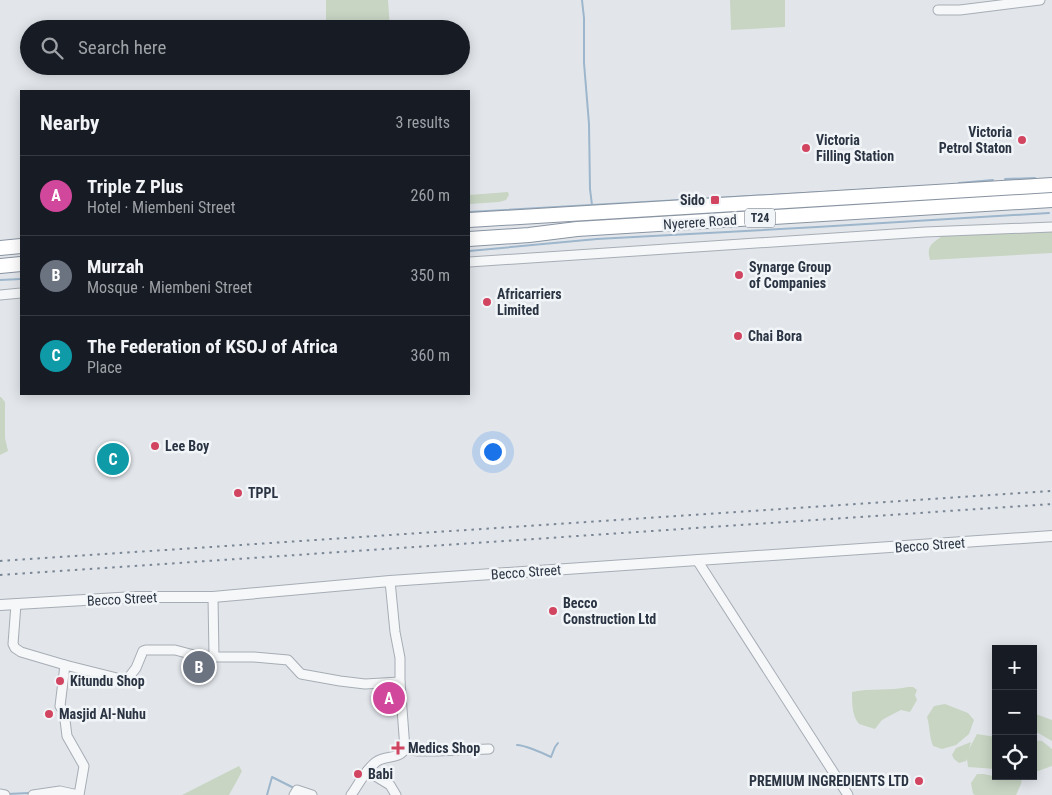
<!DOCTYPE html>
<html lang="en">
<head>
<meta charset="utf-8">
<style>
	body { margin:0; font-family:"Roboto Condensed",sans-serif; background:#20242c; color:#f1f3f6 }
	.controls { position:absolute; right:15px; bottom:15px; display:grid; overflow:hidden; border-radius:0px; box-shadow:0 2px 12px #0003 }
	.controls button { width:45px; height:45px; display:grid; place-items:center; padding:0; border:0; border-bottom:1px solid #363941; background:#171b24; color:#f1f3f6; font:25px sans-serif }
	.you { position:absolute; left:492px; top:451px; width:18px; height:18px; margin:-12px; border:4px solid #fff; border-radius:50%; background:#1a73e8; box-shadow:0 0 0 8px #1a73e833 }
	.badge { display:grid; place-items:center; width:32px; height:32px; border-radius:50%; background:#d93025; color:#fff; font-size:16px; font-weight:700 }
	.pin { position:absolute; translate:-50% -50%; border:2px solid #fff; box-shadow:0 1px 5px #0006 }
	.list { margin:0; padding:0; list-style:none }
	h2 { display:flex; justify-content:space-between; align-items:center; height:65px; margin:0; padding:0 20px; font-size:21px }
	h2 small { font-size:16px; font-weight:400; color:#9ea1a6 }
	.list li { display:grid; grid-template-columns:32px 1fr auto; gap:15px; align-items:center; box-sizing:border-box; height:80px; padding:0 20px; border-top:1px solid #363941 }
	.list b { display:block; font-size:19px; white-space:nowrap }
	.list p { margin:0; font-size:16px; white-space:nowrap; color:#9ea1a6 }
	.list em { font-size:16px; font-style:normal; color:#9ea1a6 }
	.icon { flex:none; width:28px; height:28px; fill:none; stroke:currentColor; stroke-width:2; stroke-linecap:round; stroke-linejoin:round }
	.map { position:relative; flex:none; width:1052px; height:795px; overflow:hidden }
	.search { position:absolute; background:#171b24; box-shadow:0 2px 12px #0003; left:20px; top:20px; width:450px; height:55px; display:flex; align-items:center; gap:12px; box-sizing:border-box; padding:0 18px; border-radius:28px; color:#9ea1a6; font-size:19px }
	.panel { position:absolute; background:#171b24; box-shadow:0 2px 12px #0003; left:20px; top:90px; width:450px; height:305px; border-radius:0px }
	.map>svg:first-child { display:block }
	.green { fill:#c8d5c3 }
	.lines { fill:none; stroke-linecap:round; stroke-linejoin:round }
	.stream { stroke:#9db6cb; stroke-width:2 }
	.minor-casing { stroke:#a7adb5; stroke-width:11 }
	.tertiary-casing { stroke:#a7adb5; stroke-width:12 }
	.trunk-casing { stroke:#8994a2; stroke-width:16 }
	.minor { stroke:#f5f7f9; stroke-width:9 }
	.tertiary { stroke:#f5f7f9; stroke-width:10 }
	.trunk { stroke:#fff; stroke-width:14 }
	.rail { stroke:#7b8695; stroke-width:2; stroke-dasharray:2.5 5; stroke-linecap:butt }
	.poi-dot { fill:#d24561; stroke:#f2f5f8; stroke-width:2 }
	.labels { text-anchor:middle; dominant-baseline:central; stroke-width:5; stroke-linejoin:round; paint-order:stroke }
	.shield { fill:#f2f5f8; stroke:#666e79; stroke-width:1 }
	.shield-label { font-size:12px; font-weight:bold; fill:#2a3443 }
	.poi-label { font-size:14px; font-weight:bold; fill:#2a3443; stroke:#f2f5f8; text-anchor:start }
	.street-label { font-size:14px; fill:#2a3443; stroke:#f2f5f8 }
</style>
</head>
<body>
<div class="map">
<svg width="1052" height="795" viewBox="0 0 1052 795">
	<rect width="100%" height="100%" fill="#e2e6eb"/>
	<!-- green -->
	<g class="green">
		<path d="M 326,0 L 388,0 L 390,29 L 326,29 Z"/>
		<path d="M 730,0 L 785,0 L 785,27 L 731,30 Z"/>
		<path d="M 508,192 L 509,195 L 506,200 L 499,202 L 469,204 L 469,195 Z"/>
		<path d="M 1052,230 L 1052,253 L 930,260 C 926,245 932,244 943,235 Z"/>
		<path d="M 0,397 L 1,397 L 5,402 L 5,438 L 8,451 L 0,455 Z"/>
		<path d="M 908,687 L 913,687 L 917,690 L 915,695 L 917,700 L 910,712 L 901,710 L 893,714 L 882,720 L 875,729 L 859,724 C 852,716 852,703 852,692 C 871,688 889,691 908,687 Z"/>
		<path d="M 945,704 L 968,713 L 974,720 L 969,734 L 956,745 L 942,749 L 933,746 C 929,736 930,727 927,717 L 934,706 Z"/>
		<path d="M 1033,713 L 1052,720 L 1052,741 L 1033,730 Z"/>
		<path d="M 977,734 L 996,737 L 996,769 L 968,767 L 967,759 L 966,761 L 959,763 L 954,759 L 952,755 L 956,748 L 971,742 L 969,749 Z"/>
		<path d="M 1033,740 L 1042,741 L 1052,749 L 1052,766 L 1038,771 L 1033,771 Z"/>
		<path d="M 239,766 L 242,771 L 239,777 L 229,795 L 182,795 Z"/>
		<path d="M 977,774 L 984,774 L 997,777 L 1022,778 L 1021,784 L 1016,795 L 975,795 L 973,794 L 971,783 Z"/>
	</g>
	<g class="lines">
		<!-- stream -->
		<g class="stream">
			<path d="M 582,0 L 584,18 L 584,63 L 589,124 L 590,189 L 592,205"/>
			<path d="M 1005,179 L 1035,178"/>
			<path d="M 959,183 L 993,180"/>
			<path d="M 469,212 L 928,186"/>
			<path d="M 469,251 L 597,239 L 817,227 L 1049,213"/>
			<path d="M 0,280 L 21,279"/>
			<path d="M 517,745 C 524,745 543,753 551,757 L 555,747 L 558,743"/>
			<path d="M 7,794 L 29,793"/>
			<path d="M 267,795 L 272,777 L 294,788"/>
		</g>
		<!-- minor casing -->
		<g class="minor-casing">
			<g id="minor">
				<path d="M 938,10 L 960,10 L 1040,0"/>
				<path d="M 469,262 L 925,232 L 1052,227"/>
				<path d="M 0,295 L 21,293"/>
				<path d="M 697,560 L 848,795"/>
				<path d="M 390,581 L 395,632 L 400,658 L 400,682 L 405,749"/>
				<path d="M 213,597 L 214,657"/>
				<path d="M 16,604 L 13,644 L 15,648 L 21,652 L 65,665 L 60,706 L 64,712 L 67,736 L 84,766 L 79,795"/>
				<path d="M 65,665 L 113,677 L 126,681 L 136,668 L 143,651 L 146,650 L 175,650 L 194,655 L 214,657 L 254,657 L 288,660 L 301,674 L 340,681 L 365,684 L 400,682"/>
				<path d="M 405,749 L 418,751 L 436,751 L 489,749"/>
				<path d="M 367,771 L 390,785 L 396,795"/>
				<path d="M 0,794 L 5,795"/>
				<path d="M 33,795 L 60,791 L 78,795"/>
				<path d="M 294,795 L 297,790 L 312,795"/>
				<path d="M 351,795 C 359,784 365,770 376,762 C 385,755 398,760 405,749"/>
			</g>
		</g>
		<!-- tertiary casing -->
		<g class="tertiary-casing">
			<path id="tertiary" d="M 0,605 L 135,597 L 213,597 L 390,581 L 1052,536"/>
		</g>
		<!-- trunk casing -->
		<g class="trunk-casing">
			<g id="trunk">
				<path d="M 469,220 L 1052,185"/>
				<path d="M 469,239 L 529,235 L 577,229 L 1052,200"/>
				<path d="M 0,248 L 21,246"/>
				<path d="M 0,266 L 21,264"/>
			</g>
		</g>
		<!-- minor -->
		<use href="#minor" class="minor"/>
		<!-- tertiary -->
		<use href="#tertiary" class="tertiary"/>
		<!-- trunk -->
		<use href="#trunk" class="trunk"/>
		<!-- rail -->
		<g class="rail">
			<path d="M 0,561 L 1052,491"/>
			<path d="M 0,575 L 1052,504"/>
		</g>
	</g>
	<!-- markers -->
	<g class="poi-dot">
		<circle cx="1022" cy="140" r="5"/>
		<circle cx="806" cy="148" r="5"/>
		<rect x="710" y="195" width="10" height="10" rx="2.5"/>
		<circle cx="739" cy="275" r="5"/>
		<circle cx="487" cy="302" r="5"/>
		<circle cx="738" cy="336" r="5"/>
		<circle cx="155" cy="446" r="5"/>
		<circle cx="238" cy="493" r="5"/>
		<circle cx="553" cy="611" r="5"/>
		<circle cx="60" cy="681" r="5"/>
		<circle cx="49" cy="714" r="5"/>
		<path d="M395.5 740.5h5v5h5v5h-5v5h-5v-5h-5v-5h5z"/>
		<circle cx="358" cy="774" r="5"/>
		<circle cx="919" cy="781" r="5"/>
	</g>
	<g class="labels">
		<!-- shield labels -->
		<rect class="shield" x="745" y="208.5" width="30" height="19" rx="4"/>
		<g class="shield-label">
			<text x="760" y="218">T24</text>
		</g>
		<!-- poi labels -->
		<g class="poi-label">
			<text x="1012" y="132" text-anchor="end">Victoria<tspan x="1012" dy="16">Petrol Staton</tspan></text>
			<text x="816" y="140">Victoria<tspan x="816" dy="16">Filling Station</tspan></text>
			<text x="705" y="200" text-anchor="end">Sido</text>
			<text x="749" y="267">Synarge Group<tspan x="749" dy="16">of Companies</tspan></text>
			<text x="497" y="294">Africarriers<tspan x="497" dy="16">Limited</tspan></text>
			<text x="748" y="336">Chai Bora</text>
			<text x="165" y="446">Lee Boy</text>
			<text x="248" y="493">TPPL</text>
			<text x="563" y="603">Becco<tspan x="563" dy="16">Construction Ltd</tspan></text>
			<text x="70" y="681">Kitundu Shop</text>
			<text x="59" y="714">Masjid Al-Nuhu</text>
			<text x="408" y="748">Medics Shop</text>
			<text x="368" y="774">Babi</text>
			<text x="909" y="781" text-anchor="end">PREMIUM INGREDIENTS LTD</text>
		</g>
		<!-- street labels -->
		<g class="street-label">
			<text transform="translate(700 222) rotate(-4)">Nyerere Road</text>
			<text transform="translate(930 545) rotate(-4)">Becco Street</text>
			<text transform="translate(526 572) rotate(-4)">Becco Street</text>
			<text transform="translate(122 599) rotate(-3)">Becco Street</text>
		</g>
	</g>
</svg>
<div class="controls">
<button>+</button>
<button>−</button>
<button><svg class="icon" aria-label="locate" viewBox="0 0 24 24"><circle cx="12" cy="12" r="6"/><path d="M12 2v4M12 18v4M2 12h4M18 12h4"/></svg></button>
</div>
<div class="you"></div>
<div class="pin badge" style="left:389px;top:698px;background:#d1479c">A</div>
<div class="pin badge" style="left:199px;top:667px;background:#6b7280">B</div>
<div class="pin badge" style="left:113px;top:459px;background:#0f9aa8">C</div>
<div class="search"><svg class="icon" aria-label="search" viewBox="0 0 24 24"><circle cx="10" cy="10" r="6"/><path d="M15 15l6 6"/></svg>Search here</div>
<section class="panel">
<h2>Nearby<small>3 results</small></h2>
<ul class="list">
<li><span class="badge" style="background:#d1479c">A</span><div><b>Triple Z Plus</b><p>Hotel · Miembeni Street</p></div><em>260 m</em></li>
<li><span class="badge" style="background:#6b7280">B</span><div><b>Murzah</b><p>Mosque · Miembeni Street</p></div><em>350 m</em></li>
<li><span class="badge" style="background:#0f9aa8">C</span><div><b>The Federation of KSOJ of Africa</b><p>Place</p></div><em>360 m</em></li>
</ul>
</section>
</div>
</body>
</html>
